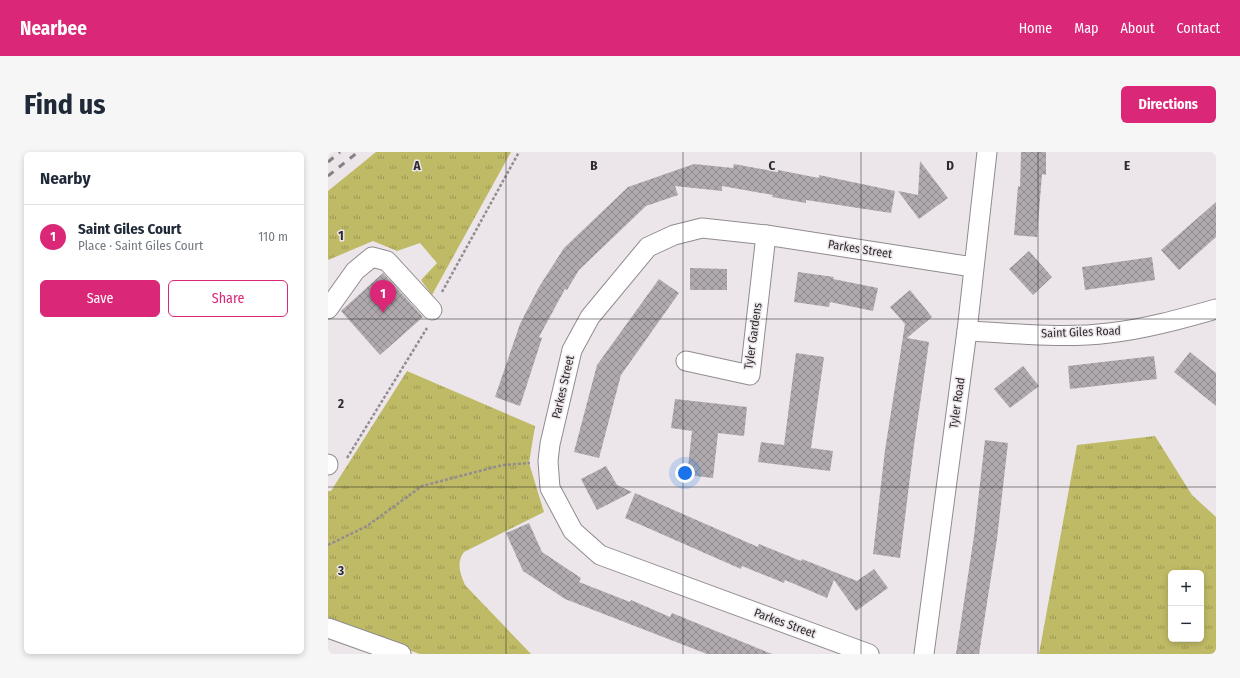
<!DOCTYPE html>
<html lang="en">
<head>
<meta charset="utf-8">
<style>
	body { margin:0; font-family:"Fira Sans Condensed",sans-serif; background:#f6f6f7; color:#1f2937 }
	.controls { position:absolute; right:12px; bottom:12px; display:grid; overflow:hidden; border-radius:6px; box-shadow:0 2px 6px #0003 }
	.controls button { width:36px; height:36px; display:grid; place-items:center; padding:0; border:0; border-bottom:1px solid #e0e1e3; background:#fff; color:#1f2937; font:20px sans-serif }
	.you { position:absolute; left:357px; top:321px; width:14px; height:14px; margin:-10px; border:3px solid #fff; border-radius:50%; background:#1a73e8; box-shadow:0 0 0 6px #1a73e833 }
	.badge { display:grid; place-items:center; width:26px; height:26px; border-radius:50%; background:#db2777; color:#fff; font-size:13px; font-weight:700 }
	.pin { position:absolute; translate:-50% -33px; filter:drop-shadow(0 1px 2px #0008) }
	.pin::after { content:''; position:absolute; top:21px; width:14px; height:12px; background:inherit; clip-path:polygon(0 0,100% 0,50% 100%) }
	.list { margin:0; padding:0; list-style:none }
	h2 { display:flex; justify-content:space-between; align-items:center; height:52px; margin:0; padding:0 16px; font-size:17px }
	h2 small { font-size:13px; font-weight:400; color:#747a83 }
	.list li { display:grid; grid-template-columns:26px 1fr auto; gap:12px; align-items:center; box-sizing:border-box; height:64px; padding:0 16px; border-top:1px solid #e0e1e3 }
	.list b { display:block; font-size:15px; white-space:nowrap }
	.list p { margin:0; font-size:13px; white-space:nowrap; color:#747a83 }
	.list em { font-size:13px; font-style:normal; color:#747a83 }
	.actions { display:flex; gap:8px; padding:12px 16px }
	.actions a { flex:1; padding:9px 0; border:1px solid #db2777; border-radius:6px; text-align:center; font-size:14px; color:#db2777 }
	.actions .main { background:#db2777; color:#fff }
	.map { position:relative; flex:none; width:888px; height:502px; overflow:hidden; border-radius:6px }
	header { display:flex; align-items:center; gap:24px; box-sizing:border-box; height:56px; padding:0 20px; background:#db2777; color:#fff }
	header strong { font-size:19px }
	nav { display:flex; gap:22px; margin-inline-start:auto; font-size:14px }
	.intro { display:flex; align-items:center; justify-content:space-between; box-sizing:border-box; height:96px; padding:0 24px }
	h1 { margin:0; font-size:28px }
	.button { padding:10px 18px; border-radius:6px; background:#db2777; color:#fff; font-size:14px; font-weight:700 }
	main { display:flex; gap:24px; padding:0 24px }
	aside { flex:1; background:#fff; border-radius:6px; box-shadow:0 2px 6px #0003 }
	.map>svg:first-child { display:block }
	.park { fill:url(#park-tufts); fill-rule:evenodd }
	.building { fill:url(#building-cross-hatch) }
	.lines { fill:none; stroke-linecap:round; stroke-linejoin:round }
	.minor-casing { stroke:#918b8f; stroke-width:21 }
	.path { stroke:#928d90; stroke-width:2.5; stroke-dasharray:3 2; stroke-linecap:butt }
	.minor { stroke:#fff; stroke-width:19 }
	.rail { stroke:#848083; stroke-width:3; stroke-dasharray:7 7; stroke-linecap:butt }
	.grid { fill:none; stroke:#2e2b2d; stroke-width:1; stroke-opacity:0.55 }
	.labels { text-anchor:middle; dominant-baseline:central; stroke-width:3; stroke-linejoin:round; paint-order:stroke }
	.street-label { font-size:12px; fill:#2e2b2d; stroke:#ece6ea }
	.grid-label { font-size:13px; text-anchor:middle; font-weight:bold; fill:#2e2b2d; stroke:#ece6ea; stroke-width:3; stroke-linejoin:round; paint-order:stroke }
</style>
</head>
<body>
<header>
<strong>Nearbee</strong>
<nav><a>Home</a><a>Map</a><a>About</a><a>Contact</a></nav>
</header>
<div class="intro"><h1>Find us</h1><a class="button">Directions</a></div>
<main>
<aside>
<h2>Nearby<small></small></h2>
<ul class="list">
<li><span class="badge">1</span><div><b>Saint Giles Court</b><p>Place · Saint Giles Court</p></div><em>110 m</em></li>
</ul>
<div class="actions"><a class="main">Save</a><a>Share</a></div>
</aside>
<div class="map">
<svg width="888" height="502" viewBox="0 0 888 502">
	<defs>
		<pattern id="park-tufts" width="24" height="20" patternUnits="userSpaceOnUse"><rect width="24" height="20" fill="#bfba65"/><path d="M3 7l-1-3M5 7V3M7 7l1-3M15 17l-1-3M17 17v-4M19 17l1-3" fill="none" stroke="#9c9754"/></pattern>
		<pattern id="building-cross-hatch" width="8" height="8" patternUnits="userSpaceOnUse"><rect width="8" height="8" fill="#b0aaae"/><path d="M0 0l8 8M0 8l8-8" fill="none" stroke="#908b8e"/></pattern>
	</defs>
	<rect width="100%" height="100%" fill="#ece6ea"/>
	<!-- park -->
	<g class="park">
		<path d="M 48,0 L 183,0 L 104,143 L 93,128 L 109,111 L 92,91 L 69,99 L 45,89 L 0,108 L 0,39 Z"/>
		<path d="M 79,219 L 207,274 L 201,311 L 216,360 L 136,400 C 128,411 132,421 137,433 L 203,502 L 92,502 L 0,470 L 0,339 L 3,339 Z"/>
		<path d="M 827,284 L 864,343 L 888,365 L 888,502 L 711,502 L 749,293 ZM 843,421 L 873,421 L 873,487 L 843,487 Z"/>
	</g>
	<!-- building -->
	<g class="building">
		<path d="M 693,0 L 718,0 L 718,23 L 714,22 L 709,85 L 686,83 L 690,34 L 692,35 Z"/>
		<path d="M 592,9 L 620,46 L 591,67 L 570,39 L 590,43 Z"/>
		<path d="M 366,12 L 405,16 L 406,12 L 450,20 L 450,18 L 491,26 L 491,23 L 567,39 L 563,61 L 478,48 L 478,51 L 444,45 L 445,43 L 394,34 L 394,39 L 347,34 L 350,43 L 318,54 L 251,118 L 239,138 L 237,137 L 211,185 L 214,186 L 192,254 L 167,245 L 192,172 L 211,135 L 236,96 L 300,35 Z"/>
		<path d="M 888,50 L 888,85 L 851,118 L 833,98 Z"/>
		<path d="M 701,99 L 724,125 L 705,143 L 681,117 Z"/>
		<path d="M 824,105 L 827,128 L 757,138 L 754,115 Z"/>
		<path d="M 362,116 L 399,117 L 399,138 L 362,138 Z"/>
		<path d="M 470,120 L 506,125 L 505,127 L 550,136 L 545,159 L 502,150 L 501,155 L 466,150 Z"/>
		<path d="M 55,121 L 95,165 L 52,203 L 13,159 Z"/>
		<path d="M 331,127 L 351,141 L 293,223 L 271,306 L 246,300 L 269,213 Z"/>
		<path d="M 582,138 L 604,165 L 579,186 L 601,190 L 586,293 L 572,406 L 545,402 L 557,298 L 577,172 L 562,155 Z"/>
		<path d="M 862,200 L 888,221 L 888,254 L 846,220 Z"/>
		<path d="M 468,201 L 496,205 L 483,296 L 505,299 L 502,319 L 430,310 L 433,290 L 456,293 Z"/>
		<path d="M 826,204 L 829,227 L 742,237 L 740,214 Z"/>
		<path d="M 695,214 L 711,234 L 682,256 L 666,237 Z"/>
		<path d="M 347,247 L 419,255 L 416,284 L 390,281 L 385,326 L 359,323 L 364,279 L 343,276 Z"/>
		<path d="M 657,288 L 680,291 L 669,387 L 651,502 L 628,502 L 646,384 Z"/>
		<path d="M 278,314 L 289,333 L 304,340 L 269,358 L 253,327 Z"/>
		<path d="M 307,341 L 430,395 L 431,392 L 473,409 L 474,407 L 529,429 L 546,417 L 560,436 L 528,459 L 506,428 L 499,446 L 457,428 L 456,431 L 414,414 L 413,417 L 297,366 Z"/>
		<path d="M 201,371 L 214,400 L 253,426 L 251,430 L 302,450 L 303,448 L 342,465 L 344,461 L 444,502 L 379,502 L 237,447 L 195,419 L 178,381 Z"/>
	</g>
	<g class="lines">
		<!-- minor casing -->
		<g class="minor-casing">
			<g id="minor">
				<path d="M 0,157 L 27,119 L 44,105 L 59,109 L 104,158"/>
				<path d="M 639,179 C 686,181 734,187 781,181 C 817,177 853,167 888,157"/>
				<path d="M 358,209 L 422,223 L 438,83"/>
				<path d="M 0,312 L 0,313"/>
				<path d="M 0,476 L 73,502"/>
				<path d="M 541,502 L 272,403 L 245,379 L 222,336 L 220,309 L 222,292 L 244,198 L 262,165 L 320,95 L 346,83 L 374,76 L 438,83 L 645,115"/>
				<path d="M 596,502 L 639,179 L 659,0"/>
			</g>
		</g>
		<!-- path -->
		<g class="path">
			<path d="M 114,140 L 191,0"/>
			<path d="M 19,306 L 99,176"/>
			<path d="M 0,393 L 39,374 L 94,334 L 175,313 L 202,311"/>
		</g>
		<!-- minor -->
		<use href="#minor" class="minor"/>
		<!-- rail -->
		<g class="rail">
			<path d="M 0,10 L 12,0"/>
			<path d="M 0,24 L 30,0"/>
		</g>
	</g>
	<!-- grid -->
	<path class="grid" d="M 178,0 L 178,502M 355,0 L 355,502M 533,0 L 533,502M 710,0 L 710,502M 0,167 L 888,167M 0,335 L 888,335"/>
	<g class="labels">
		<!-- street labels -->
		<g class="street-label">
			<text transform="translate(532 97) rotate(9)">Parkes Street</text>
			<text transform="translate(753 180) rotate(-2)">Saint Giles Road</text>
			<text transform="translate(425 184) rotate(-82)">Tyler Gardens</text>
			<text transform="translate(235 235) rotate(-77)">Parkes Street</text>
			<text transform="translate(629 251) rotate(-82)">Tyler Road</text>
			<text transform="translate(457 471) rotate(20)">Parkes Street</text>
		</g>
	</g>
	<g class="grid-label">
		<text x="89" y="18">A</text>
		<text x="266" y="18">B</text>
		<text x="444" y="18">C</text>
		<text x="622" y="18">D</text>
		<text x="799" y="18">E</text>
		<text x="13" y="88">1</text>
		<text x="13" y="256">2</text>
		<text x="13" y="423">3</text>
	</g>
</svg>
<div class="controls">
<button>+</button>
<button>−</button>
</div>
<div class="you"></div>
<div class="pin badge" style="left:55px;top:161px">1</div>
</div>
</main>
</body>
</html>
